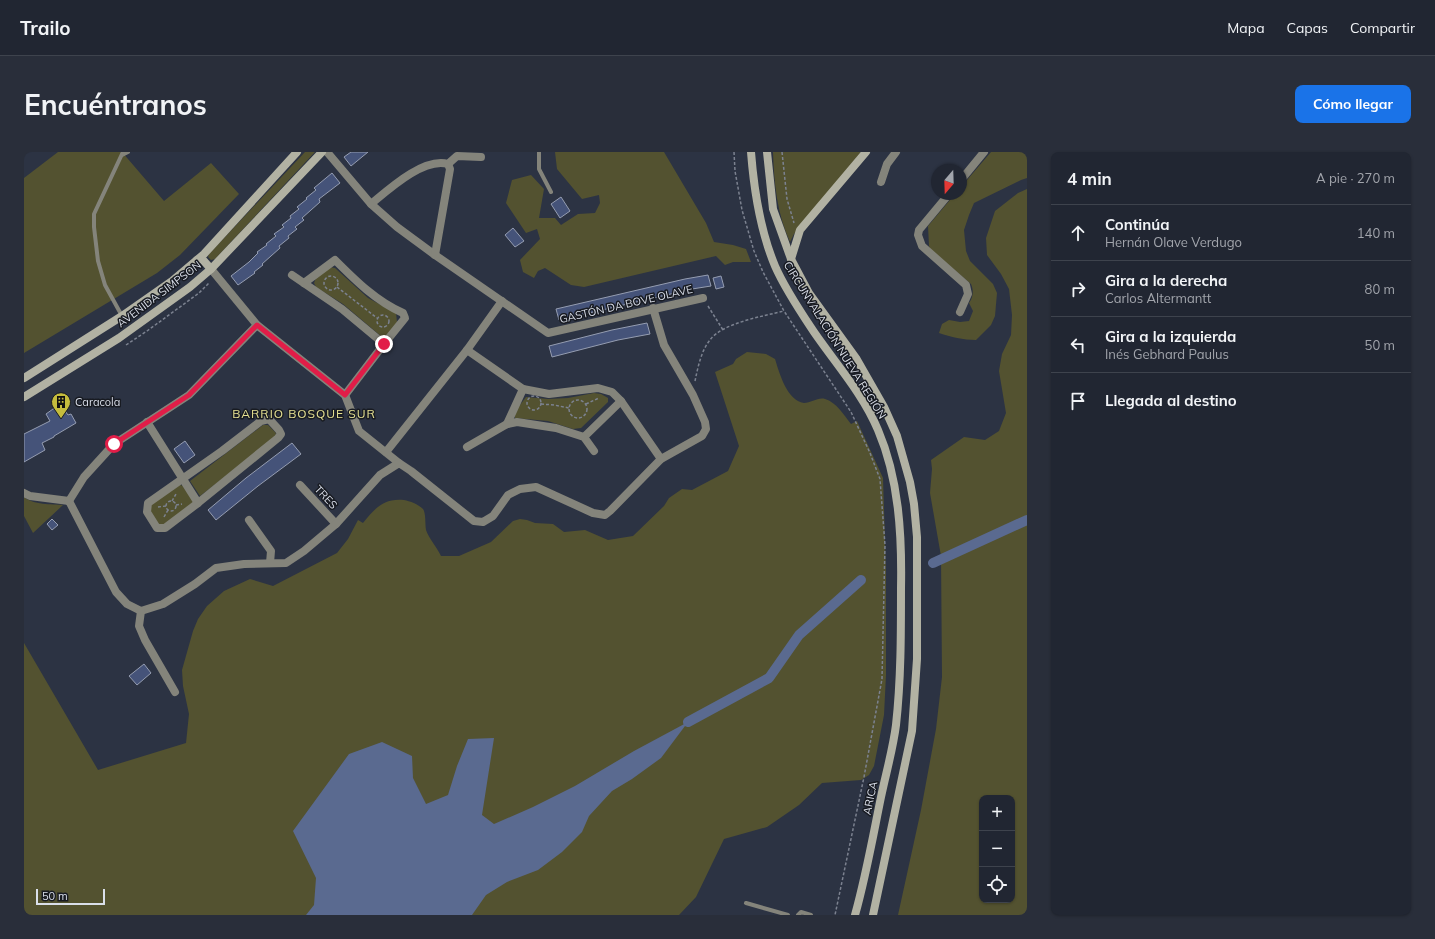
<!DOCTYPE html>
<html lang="es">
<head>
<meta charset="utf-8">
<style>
	body { margin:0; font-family:Mulish,sans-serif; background:#292e3a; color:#f1f3f6 }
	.controls { position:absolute; right:12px; bottom:12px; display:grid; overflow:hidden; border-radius:8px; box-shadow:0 1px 3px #0004 }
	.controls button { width:36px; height:36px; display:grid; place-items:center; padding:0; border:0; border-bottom:1px solid #3e434d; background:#212632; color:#f1f3f6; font:20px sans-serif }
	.compass { position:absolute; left:907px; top:12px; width:36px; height:36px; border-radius:50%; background:#212632; box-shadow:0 1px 3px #0004; rotate:199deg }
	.scale { position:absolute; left:12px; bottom:10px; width:69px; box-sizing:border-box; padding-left:4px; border:2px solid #dadfea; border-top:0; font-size:11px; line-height:14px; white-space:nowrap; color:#dadfea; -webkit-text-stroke:3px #181b22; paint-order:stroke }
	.stop { position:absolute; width:12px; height:12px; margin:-9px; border:3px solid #e11d48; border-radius:50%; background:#fff }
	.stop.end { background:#e11d48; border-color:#fff; box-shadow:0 1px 4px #0008 }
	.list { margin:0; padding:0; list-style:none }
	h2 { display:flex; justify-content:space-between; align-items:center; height:52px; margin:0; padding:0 16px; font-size:17px }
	h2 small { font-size:13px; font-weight:400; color:#a2a5ac }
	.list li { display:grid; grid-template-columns:26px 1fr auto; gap:12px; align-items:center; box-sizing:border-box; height:56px; padding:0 16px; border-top:1px solid #3e434d }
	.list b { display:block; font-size:15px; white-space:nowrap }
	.list p { margin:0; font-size:13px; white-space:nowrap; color:#a2a5ac }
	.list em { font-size:13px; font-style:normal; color:#a2a5ac }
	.icon { flex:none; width:22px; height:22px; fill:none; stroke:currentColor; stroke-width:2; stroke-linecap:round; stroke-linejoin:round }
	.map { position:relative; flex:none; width:1003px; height:763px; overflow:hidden; border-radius:8px }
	header { display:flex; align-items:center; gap:24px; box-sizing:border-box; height:56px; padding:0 20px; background:#212632; border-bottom:1px solid #3e434d }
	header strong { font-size:19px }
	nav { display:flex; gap:22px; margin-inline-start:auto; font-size:14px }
	.intro { display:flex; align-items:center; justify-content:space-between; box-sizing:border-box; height:96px; padding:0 24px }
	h1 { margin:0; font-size:28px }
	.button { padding:10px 18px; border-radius:8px; background:#1a73e8; color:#fff; font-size:14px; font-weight:700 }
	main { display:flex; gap:24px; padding:0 24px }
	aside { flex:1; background:#212632; border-radius:8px; box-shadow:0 1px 3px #0004 }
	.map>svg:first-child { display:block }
	.green { fill:#535230; fill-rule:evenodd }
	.water { fill:#5a6a90 }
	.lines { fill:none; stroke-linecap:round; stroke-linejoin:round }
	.canal { stroke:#5a6a90; stroke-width:10 }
	.building { fill:#455379; stroke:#959db1 }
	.path { stroke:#7c8290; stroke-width:1.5; stroke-dasharray:3 2; stroke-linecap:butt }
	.service { stroke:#84847b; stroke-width:4 }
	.minor { stroke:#84847b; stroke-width:8 }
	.secondary { stroke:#b2b2a3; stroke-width:8 }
	.route { stroke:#e11d48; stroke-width:5 }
	.labels { text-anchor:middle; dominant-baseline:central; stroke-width:3; stroke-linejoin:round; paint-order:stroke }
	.street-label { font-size:11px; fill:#dadfea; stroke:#181b22 }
	.poi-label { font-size:11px; fill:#dadfea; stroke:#181b22; text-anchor:start }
	.neighbourhood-label { font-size:12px; letter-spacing:1px; fill:#e7e293; stroke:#181b22 }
</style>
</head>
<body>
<header>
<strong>Trailo</strong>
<nav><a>Mapa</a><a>Capas</a><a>Compartir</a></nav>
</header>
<div class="intro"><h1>Encuéntranos</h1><a class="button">Cómo llegar</a></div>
<main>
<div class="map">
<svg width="1003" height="763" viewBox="0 0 1003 763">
	<rect width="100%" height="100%" fill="#2c3343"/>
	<!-- green -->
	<g class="green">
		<path d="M 34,0 L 98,0 L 140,49 L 187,11 L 215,42 L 156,103 L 133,121 L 0,201 L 0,26 Z"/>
		<path d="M 281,0 L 291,0 L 191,107 L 187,108 L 184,105 L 185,102 Z"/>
		<path d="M 531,0 L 640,0 L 682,71 L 690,90 L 709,93 L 722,97 L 727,110 L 709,110 L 701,113 L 692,104 L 560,135 L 547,133 L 521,116 L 514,119 L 510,126 L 499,120 L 496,108 L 516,87 L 513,77 L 502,81 L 482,51 L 488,28 L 507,23 L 520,37 L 515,66 L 531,66 L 537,73 L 554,62 L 571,61 L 576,51 L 575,43 L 558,47 L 533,17 Z"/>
		<path d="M 749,0 L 837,0 L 770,82 L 766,90 C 753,62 750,31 749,0 Z"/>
		<path d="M 967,0 L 1003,0 L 1003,26 L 997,28 L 950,51 L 945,63 L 940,78 L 942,99 L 946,109 L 969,132 L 973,141 L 971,164 L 967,173 L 952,188 C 939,188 927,185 915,181 L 918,172 L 925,168 L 936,170 L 945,169 L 949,159 L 945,151 C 949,145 950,139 947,132 L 907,98 L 905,94 L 904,74 L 931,42 L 937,42 L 937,35 Z"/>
		<path d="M 1003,37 L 1003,763 L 874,763 L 897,658 L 912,577 L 918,525 L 917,404 L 906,341 L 908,317 L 907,308 L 940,285 L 961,288 L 975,279 L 982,261 L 975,219 L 978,202 L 987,183 L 988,163 L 985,137 L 977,122 L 963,103 L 962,86 L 971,59 L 994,41 ZM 958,646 L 988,646 L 988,748 L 958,748 Z"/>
		<path d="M 306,115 L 311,116 L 344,146 L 372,161 L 373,170 L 362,186 L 358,185 L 319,152 L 292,135 L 290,131 L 292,126 Z"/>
		<path d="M 723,200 L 742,202 L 751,207 C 755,220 763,249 780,251 C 787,251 794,245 801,247 C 812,250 820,263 827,272 L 833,269 L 859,326 L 862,420 L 862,523 L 860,563 L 850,614 L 845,623 L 837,628 L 798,631 L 775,653 L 743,675 L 700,687 L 672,745 L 655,763 L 0,763 L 0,491 L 74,618 L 162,591 L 165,562 L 159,534 L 158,518 L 169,479 L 174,467 L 183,454 L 200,439 L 226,427 L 249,434 L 313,401 L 324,387 L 334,368 L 339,371 C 351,356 360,346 380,348 C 386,349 394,352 399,357 C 402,361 401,372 402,378 C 405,387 413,395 417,404 L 435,404 L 467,390 L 489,369 L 496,367 L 503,368 L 511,371 L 529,372 L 540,380 L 561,378 L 584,388 L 609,384 L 640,354 L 645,346 L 658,337 L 668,338 L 704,319 L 715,294 L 691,220 L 709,212 L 712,207 Z"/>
		<path d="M 570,241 L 577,242 L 584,246 L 584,250 L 557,276 L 549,277 L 524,269 L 491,266 L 490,261 L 502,245 L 524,247 L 544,246 Z"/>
		<path d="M 239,273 L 244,273 L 252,281 L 251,286 L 176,344 L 166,329 Z"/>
		<path d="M 154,332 L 159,334 L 170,351 L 142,372 L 134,372 L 126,358 L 128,351 Z"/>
		<path d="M 0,345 C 9,353 28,352 39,353 L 9,381 L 0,364 Z"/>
	</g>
	<!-- water -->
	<path class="water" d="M 664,570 L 637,606 L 608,627 L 588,639 L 565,664 L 558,680 L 538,700 L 514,718 L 483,730 L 462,743 L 448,763 L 282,763 L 290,753 L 292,726 L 269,679 L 325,602 L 358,590 L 388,604 L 389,626 L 402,652 L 424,643 L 433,614 L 444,587 L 470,586 L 458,663 L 470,672 L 509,655 L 551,634 L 610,599 Z"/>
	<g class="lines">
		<!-- canal -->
		<g class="canal">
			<path d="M 909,411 L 1003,368"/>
			<path d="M 664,570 L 745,526 L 775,483 L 837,428"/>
		</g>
	</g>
	<!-- building -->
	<g class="building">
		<path d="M 327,0 L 344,0 L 327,14 L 320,5 Z"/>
		<path d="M 308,21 L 316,31 L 295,47 L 296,50 L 278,66 L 280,68 L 271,75 L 273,77 L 264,84 L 265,86 L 255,94 L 256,96 L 238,112 L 239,113 L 230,120 L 231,121 L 214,133 L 207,124 L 225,110 L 234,101 L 233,100 L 243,93 L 242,92 L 252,84 L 250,82 L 260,75 L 258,73 L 267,66 L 266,64 L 275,57 L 273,55 L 283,47 L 282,46 L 292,38 L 290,36 Z"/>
		<path d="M 537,45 L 546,59 L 536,66 L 527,52 Z"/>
		<path d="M 489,76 L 500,89 L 491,95 L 481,83 Z"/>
		<path d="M 684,123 L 687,134 L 668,137 L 535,168 L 532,157 L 661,127 Z"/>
		<path d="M 697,124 L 700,135 L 692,137 L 689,126 Z"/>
		<path d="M 623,171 L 626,182 L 594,188 L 528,205 L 525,194 L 588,178 Z"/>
		<path d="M 36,252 L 44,263 L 47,262 L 52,271 L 30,284 L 30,285 L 18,291 L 21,298 L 0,310 L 0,282 L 26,269 L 22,262 Z"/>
		<path d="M 161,289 L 171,303 L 160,311 L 150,297 Z"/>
		<path d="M 268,291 L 277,302 L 234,334 L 192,368 L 184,358 L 222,326 Z"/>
		<path d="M 28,367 L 34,373 L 28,378 L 23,372 Z"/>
		<path d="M 120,512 L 127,521 L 113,533 L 105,524 Z"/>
	</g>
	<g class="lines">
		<!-- path -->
		<g class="path">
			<path d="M 710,0 L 711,19 L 718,58 L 730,99 L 739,120 L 760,159 L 827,260 L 846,301 L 856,327 L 861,393 L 858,527 L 840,625 L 811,763"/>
			<path d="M 758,0 L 763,47 L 770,71"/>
			<circle cx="307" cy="131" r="7"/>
			<path d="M 313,135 L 353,166"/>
			<path d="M 684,154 L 699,178"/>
			<circle cx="359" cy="169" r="6"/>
			<path d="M 102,193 L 123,179 L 175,141 L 185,131"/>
			<path d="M 671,229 C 674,215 677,199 686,188 C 698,171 740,164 760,159"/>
			<circle cx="510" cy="251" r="7"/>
			<circle cx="554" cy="257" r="9"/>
			<path d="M 517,252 L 530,253 L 545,256"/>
			<path d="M 562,252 L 575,246"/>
			<path d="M 148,349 L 152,342"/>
			<circle cx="147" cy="354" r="5"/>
			<path d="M 152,353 L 158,352"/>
			<path d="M 134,355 L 142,354"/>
			<path d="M 140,365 L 144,358"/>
		</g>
		<!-- service -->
		<g class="service">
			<path d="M 515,0 L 515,17 L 527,40"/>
			<path d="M 98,3 L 104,0"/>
			<path d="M 98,164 L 81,133 L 74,109 L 70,75 L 70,62 L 99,0"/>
			<path d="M 846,261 L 860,255"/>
			<path d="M 722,751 L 764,763"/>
			<path d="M 774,763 L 777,760 L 787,763"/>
		</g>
		<!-- minor -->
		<g class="minor">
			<path d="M 303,0 L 347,52 L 373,75 L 411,103 L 524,181 L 679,146"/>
			<path d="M 424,12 L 433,4 L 457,5"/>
			<path d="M 937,28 L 960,0"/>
			<path d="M 857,30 L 863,12 L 872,0"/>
			<path d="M 925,42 L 895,78 L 894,83 L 898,94 L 942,133 L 944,142 L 936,160"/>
			<path d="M 347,52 C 365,37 400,5 424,12 L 426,17 L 411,103"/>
			<path d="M 187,117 L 233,173 L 321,243 L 335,279 L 375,311"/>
			<path d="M 268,123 L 318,157 L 360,192"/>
			<path d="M 280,131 L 311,108 C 332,129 352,149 379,161 L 381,166 L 360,192 L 321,243"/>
			<path d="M 443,198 L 499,237 L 525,242 L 574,236 L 588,240 L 597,249 L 637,307"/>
			<path d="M 245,267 L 255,278 L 257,282 L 254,286 L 174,351 L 141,376 L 133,376 L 123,360 L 124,351 L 198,299 L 237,269 Z"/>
			<path d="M 123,270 L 174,351"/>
			<path d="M 483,272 L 499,237"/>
			<path d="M 560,285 L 597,249"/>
			<path d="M 443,295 L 483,272 L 493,270 L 532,276 L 560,285 L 570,299"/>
			<path d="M 362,300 L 443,198 L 478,149"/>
			<path d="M 276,333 L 312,372"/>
			<path d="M 0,341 L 6,344 L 45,349"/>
			<path d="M 45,349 L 60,325 L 90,292 L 165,243 L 233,173"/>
			<path d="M 45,349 L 92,440 L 103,452 L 117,459"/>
			<path d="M 225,368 L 247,399 L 246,411"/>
			<path d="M 117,459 L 139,452 L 171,432 L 192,416 L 220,412 L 262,411 L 280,399 L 312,372 L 356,323 L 375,311 L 387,319 L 450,369 L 459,370 L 469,364 L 484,343 L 496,337 L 512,335 L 569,361 L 581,363 L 586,359 L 637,307 L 678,284 L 682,277 L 681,270 L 669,243 L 640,193 L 629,156"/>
			<path d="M 117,459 L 115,474 L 121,488 L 151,540"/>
		</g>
		<!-- secondary -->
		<g class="secondary">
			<path d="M 727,0 C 730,39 736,78 751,114 C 761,137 776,159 790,180 C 812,212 839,242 854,278 C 875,327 878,383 877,436 C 877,482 877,528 872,573 C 869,597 862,621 857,645 C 849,684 842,724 831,763"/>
			<path d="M 743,0 L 749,57 L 767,107 L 785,141 L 832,206 L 860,255 L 873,284 L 886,330 L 890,352 L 893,385 L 893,507 L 888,579 L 849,763"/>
			<path d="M 767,107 L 776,78 L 842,0"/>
			<path d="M 173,108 L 176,107 L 179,108 L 187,117"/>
			<path d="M 0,226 L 98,164 L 148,129 L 180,102 L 273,0"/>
			<path d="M 0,245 L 95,186 L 166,135 L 187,117 L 298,0"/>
		</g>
	</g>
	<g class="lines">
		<!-- route -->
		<path class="route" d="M 90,292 L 165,243 L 233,173 L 321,243 L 360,192"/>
	</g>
	<!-- icons -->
	<defs>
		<g id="building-pin" transform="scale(1)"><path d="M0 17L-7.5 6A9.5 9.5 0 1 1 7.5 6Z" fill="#c5bc3d" stroke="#181b22"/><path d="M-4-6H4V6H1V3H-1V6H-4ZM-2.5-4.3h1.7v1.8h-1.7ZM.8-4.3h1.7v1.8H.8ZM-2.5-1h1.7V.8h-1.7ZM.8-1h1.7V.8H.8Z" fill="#111"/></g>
	</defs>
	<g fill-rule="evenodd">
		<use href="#building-pin" x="37" y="250"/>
	</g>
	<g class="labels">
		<!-- street labels -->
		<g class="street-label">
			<text transform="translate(135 142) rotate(-37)">AVENIDA SIMPSON</text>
			<text transform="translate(602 152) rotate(-13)">GASTÓN DA BOVE OLAVE</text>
			<text transform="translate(811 188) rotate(58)">CIRCUNVALACIÓN NUEVA REGIÓN</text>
			<text transform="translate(302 345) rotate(47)">TRES</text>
			<text transform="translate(846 646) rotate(-78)">ARICA</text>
		</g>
		<!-- poi labels -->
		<g class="poi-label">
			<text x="51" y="250">Caracola</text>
		</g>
		<!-- neighbourhood labels -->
		<g class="neighbourhood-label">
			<text x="280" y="261">BARRIO BOSQUE SUR</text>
		</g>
	</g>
</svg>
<div class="controls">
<button>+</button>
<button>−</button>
<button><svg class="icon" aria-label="locate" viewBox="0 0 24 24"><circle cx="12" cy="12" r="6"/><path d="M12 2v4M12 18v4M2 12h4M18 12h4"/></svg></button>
</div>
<svg class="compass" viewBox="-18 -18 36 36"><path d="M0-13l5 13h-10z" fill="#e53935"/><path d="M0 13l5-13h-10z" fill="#a2a5ac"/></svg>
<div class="scale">50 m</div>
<div class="stop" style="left:90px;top:292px"></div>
<div class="stop end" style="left:360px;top:192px"></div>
</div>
<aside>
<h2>4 min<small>A pie · 270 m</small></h2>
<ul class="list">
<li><svg class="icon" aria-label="ahead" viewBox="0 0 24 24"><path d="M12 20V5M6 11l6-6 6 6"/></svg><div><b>Continúa</b><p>Hernán Olave Verdugo</p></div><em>140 m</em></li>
<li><svg class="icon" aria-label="right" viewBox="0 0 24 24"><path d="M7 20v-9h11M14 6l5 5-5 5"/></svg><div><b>Gira a la derecha</b><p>Carlos Altermantt</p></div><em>80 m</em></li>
<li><svg class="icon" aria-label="left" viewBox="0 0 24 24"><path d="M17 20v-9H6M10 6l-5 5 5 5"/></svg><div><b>Gira a la izquierda</b><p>Inés Gebhard Paulus</p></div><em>50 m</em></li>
<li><svg class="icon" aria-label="arrive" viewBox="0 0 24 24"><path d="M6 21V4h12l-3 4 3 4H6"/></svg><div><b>Llegada al destino</b></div></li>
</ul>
</aside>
</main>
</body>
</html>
